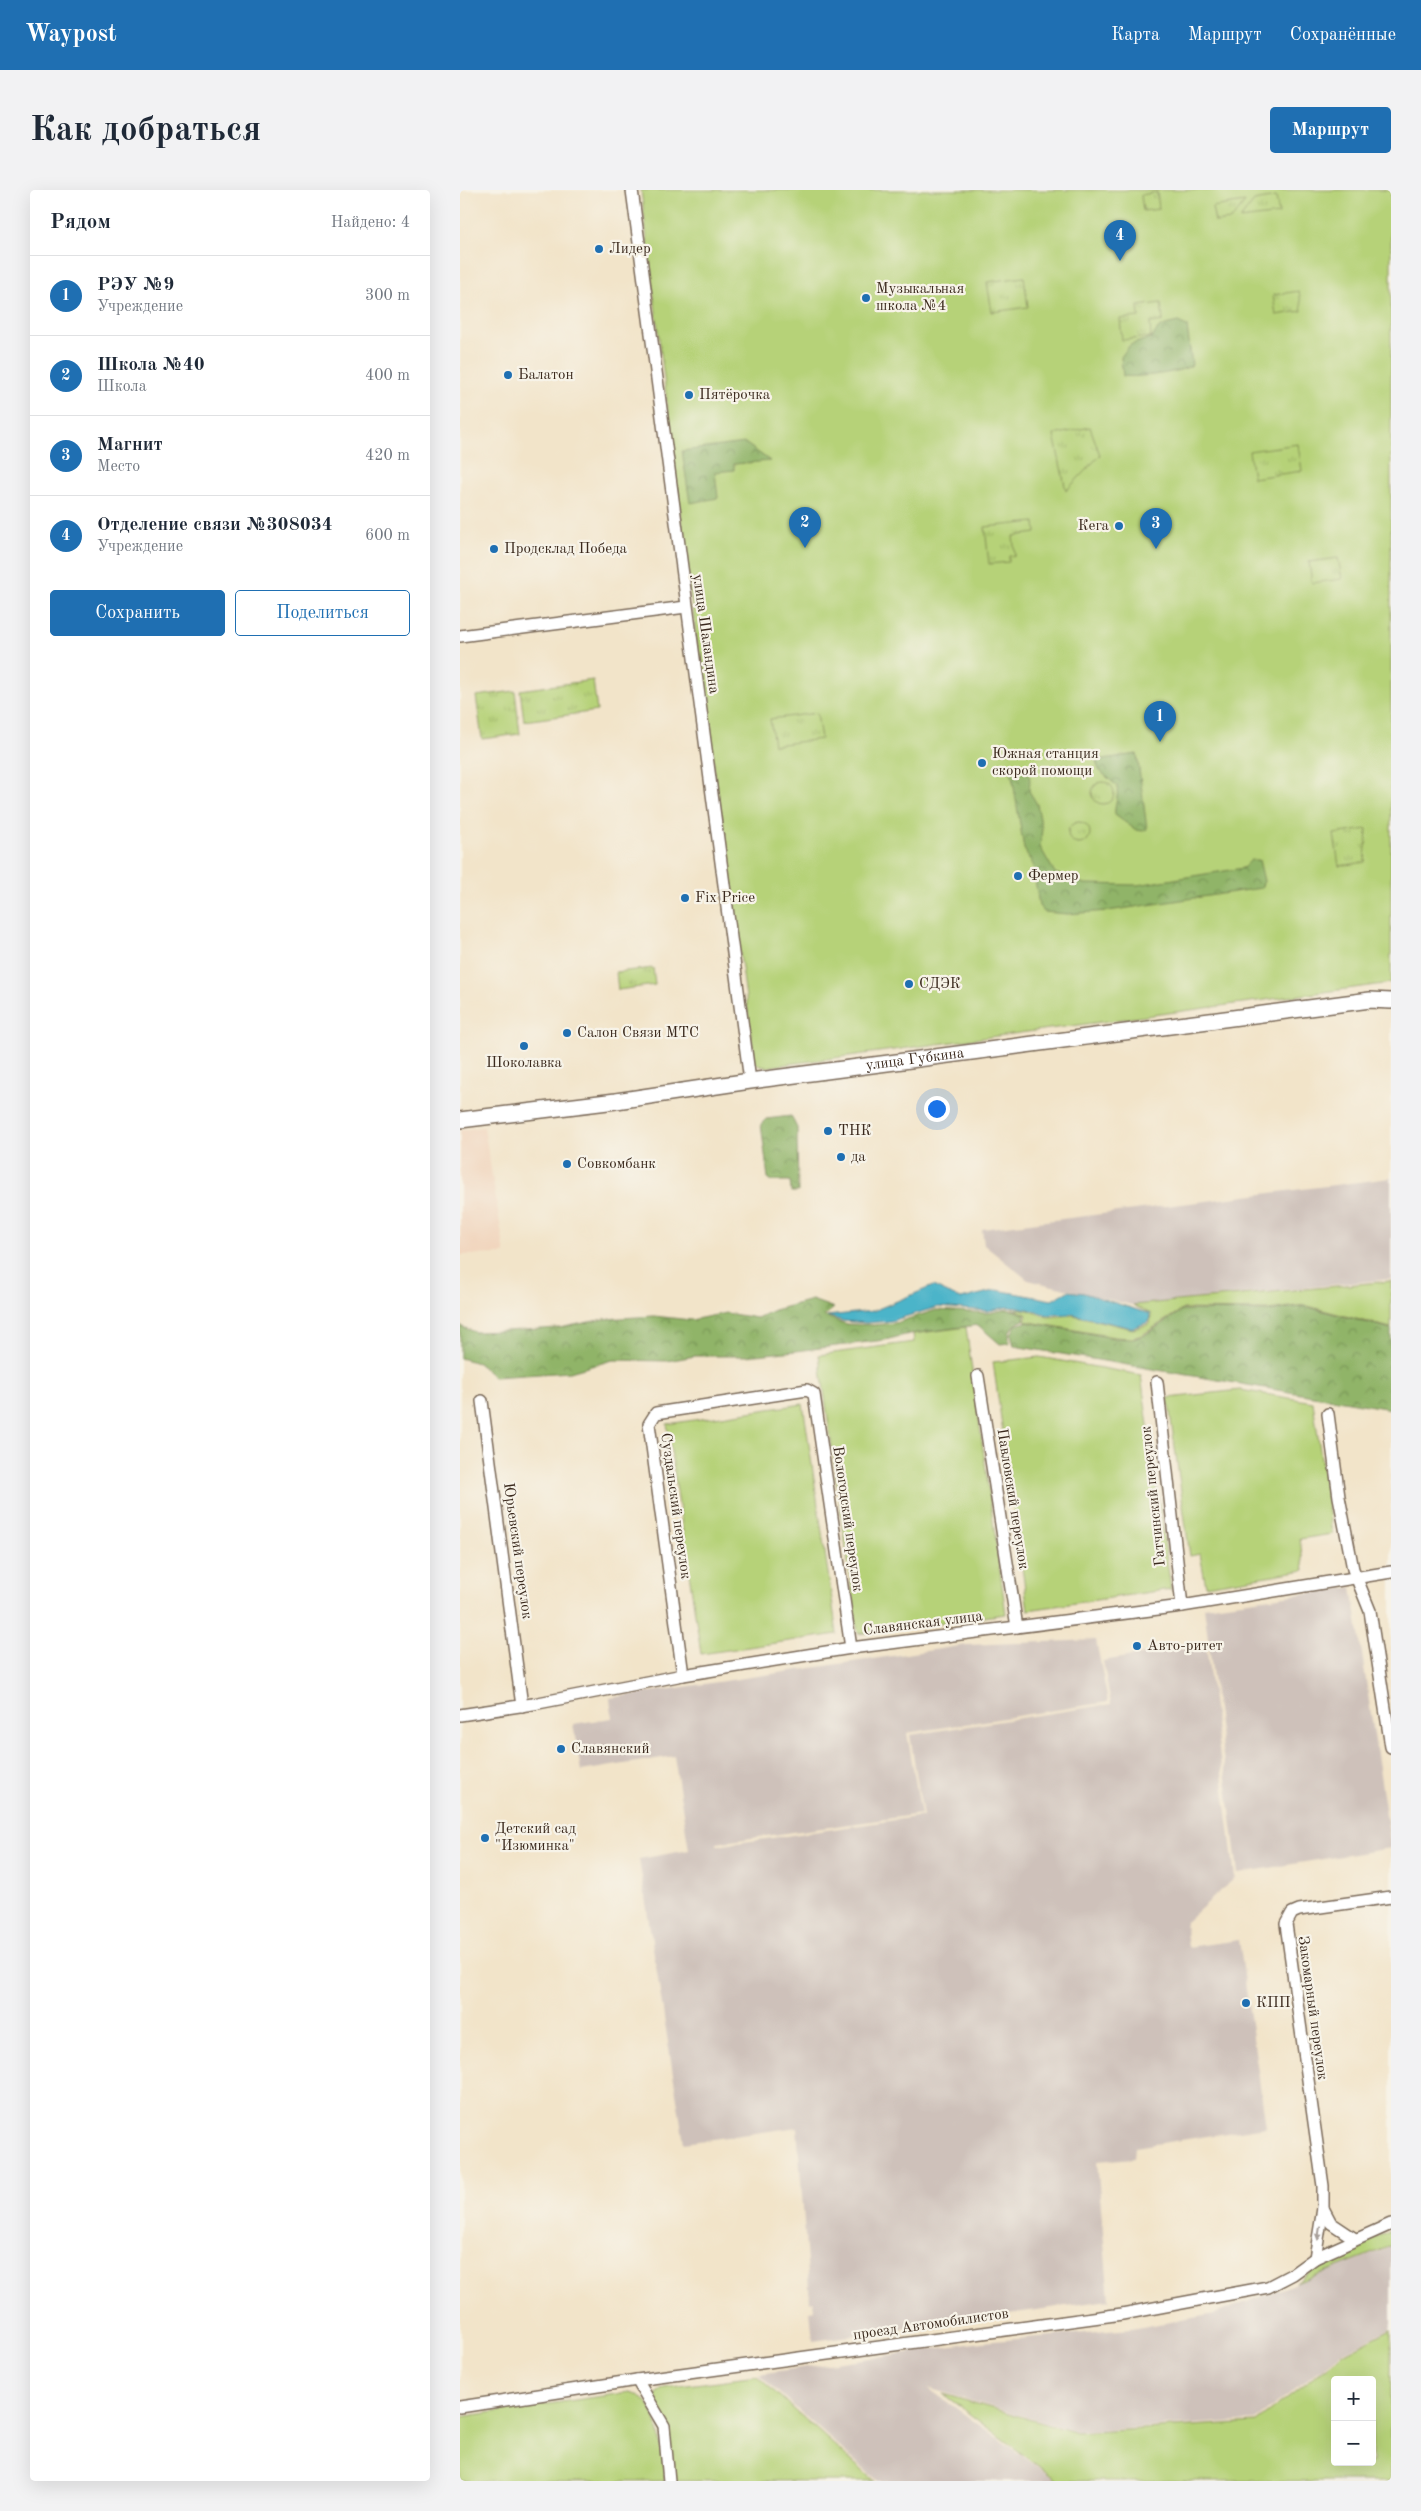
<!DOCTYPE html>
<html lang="ru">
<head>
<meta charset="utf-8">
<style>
	body { margin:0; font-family:"Old Standard TT",serif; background:#f2f2f3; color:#1f2937 }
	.controls { position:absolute; right:15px; bottom:15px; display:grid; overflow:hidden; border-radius:5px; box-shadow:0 5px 20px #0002 }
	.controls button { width:45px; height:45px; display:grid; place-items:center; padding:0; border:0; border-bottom:1px solid #e0e1e3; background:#fff; color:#1f2937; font:25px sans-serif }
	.you { position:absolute; left:476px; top:918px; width:18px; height:18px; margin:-12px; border:4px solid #fff; border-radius:50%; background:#1a73e8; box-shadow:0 0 0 8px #1a73e833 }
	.badge { display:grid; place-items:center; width:32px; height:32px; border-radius:50%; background:#1f6fb2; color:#fff; font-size:16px; font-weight:700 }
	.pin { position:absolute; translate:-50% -41px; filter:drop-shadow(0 1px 2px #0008) }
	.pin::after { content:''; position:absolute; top:26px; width:18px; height:15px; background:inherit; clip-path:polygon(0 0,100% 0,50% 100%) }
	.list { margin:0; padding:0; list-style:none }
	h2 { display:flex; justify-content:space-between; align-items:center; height:65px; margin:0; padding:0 20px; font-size:21px }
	h2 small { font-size:16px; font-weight:400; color:#747a83 }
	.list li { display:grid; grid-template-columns:32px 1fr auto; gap:15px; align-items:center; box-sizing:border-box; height:80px; padding:0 20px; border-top:1px solid #e0e1e3 }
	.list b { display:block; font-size:19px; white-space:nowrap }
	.list p { margin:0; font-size:16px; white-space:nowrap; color:#747a83 }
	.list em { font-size:16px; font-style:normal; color:#747a83 }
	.actions { display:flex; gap:10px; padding:15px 20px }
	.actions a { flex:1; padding:11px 0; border:1px solid #1f6fb2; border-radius:5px; text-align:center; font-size:18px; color:#1f6fb2 }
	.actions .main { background:#1f6fb2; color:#fff }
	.map { position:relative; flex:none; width:931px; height:2291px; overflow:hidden; border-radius:5px }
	header { display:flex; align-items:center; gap:30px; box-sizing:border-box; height:70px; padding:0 25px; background:#1f6fb2; color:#fff }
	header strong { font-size:24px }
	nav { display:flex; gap:28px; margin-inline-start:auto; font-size:18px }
	.intro { display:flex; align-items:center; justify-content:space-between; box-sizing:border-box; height:120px; padding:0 30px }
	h1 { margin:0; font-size:35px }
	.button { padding:12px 22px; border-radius:5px; background:#1f6fb2; color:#fff; font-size:18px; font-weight:700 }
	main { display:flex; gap:30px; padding:0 30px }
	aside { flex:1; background:#fff; border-radius:5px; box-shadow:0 5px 20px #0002 }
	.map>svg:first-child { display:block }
	.built { fill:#f1d5bd }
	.industrial { fill:#cec1ba }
	.grass { fill:#b6d278; stroke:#787e4b; fill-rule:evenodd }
	.forest { fill:url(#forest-crowns); stroke:#666f43 }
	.park { fill:url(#park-tufts); stroke:#787e4b }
	.water { fill:#4bb4c9; stroke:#436f74 }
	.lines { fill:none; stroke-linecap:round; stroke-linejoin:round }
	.minor-casing { stroke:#7b6b5a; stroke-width:14 }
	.major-casing { stroke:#7b6b5a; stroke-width:18 }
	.minor { stroke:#fff; stroke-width:11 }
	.major { stroke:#fff; stroke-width:15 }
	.oneway { fill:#a79f9a }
	.poi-dot { fill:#1f6fb2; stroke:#f7f3e8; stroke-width:2 }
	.labels { text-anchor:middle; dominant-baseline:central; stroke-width:4.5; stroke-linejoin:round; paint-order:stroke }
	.poi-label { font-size:15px; fill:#3b2a1e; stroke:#f7f3e8; text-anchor:start }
	.street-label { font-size:15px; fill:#3b2a1e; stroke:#f7f3e8 }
</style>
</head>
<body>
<header>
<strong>Waypost</strong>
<nav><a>Карта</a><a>Маршрут</a><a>Сохранённые</a></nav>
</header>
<div class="intro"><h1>Как добраться</h1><a class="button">Маршрут</a></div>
<main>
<aside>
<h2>Рядом<small>Найдено: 4</small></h2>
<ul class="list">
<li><span class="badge">1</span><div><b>РЭУ №9</b><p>Учреждение</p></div><em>300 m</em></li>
<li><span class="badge">2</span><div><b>Школа №40</b><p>Школа</p></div><em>400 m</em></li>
<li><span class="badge">3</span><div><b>Магнит</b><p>Место</p></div><em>420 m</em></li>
<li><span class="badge">4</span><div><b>Отделение связи №308034</b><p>Учреждение</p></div><em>600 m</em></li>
</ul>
<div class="actions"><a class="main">Сохранить</a><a>Поделиться</a></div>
</aside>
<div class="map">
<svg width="931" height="2291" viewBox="0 0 931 2291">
	<defs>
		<pattern id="forest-crowns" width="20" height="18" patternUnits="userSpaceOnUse" patternTransform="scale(1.25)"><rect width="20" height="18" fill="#90b468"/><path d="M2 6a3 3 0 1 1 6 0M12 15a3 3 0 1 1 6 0" fill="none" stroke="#779355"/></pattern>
		<pattern id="park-tufts" width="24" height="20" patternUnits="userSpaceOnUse" patternTransform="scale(1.25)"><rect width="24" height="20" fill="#b6d278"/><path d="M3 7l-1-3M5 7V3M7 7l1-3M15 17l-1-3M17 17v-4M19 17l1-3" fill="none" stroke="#9db467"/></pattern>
	</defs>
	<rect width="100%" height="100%" fill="#f7f3e8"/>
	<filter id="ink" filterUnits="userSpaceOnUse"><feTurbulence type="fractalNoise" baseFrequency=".02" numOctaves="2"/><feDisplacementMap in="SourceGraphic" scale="10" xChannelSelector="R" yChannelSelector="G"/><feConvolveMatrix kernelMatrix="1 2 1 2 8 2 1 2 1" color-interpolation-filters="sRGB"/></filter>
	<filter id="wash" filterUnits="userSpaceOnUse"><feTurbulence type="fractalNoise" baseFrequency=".0096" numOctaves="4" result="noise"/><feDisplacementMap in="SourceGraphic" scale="20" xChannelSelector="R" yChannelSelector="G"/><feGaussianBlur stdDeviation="1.12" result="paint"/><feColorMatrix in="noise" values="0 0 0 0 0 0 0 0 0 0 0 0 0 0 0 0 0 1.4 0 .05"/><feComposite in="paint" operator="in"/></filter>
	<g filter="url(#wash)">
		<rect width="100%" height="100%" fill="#f2e4c9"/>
		<!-- built -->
		<path class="built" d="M 24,937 L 45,1064 L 0,1065 L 0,940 Z"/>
		<!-- industrial -->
		<g class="industrial">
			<path d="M 931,988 L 931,1089 L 672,1115 L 568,1090 L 524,1055 L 522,1039 Z"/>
			<path d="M 892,1397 L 931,1658 L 778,1683 L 744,1417 Z"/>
			<path d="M 636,1450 L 648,1512 L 447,1543 L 461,1624 L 257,1653 L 257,1656 L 463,1626 L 450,1545 L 651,1514 L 643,1471 L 746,1454 L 775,1688 L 725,1733 L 728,1757 L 779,1750 L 806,1937 L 675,1957 L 674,1968 L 637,1971 L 649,2110 L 353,2151 L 350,2121 L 354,2120 L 353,2111 L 350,2112 L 337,1937 L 224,1953 L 179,1669 L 229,1660 L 214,1566 L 121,1581 L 113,1534 L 152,1528 L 150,1508 L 507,1455 Z"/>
			<path d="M 931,2057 L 931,2138 L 884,2162 L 795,2230 L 617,2242 L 468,2198 L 597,2291 L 417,2291 L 298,2184 L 522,2152 L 671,2139 L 755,2124 Z"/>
		</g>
		<!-- grass -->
		<g class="grass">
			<path d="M 181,0 L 931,0 L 931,793 L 307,877 L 300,876 L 295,872 L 231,410 Z"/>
			<path d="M 931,1091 L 931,1138 L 844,1115 L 808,1120 L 723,1119 L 682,1145 L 672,1148 L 654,1147 L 565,1131 L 567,1124 L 552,1119 L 568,1120 L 588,1127 L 613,1125 L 673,1139 L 690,1134 L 691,1124 L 673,1115 Z"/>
			<path d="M 506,1137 L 546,1424 L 398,1444 L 359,1165 L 454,1152 L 453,1144 Z"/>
			<path d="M 579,1167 L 681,1185 L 711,1399 L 568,1420 L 533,1172 Z"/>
			<path d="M 780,1200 L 853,1212 L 872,1344 L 840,1349 L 844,1380 L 746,1396 L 740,1364 L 730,1366 L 708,1208 Z"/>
			<path d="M 343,1214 L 377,1444 L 241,1464 L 207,1234 Z"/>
			<path d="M 931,2040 L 931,2056 L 836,2093 L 864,2071 Z"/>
			<path d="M 931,2139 L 931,2291 L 598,2291 L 483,2204 L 617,2243 L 796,2232 L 885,2163 ZM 875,2190 L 912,2190 L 912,2272 L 875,2272 Z"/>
			<path d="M 297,2186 L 414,2291 L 213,2291 L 195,2210 L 197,2203 L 204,2198 Z"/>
			<path d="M 170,2202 C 201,2207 202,2267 205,2291 L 0,2291 L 0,2227 Z"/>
		</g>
		<!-- forest -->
		<g class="forest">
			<path d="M 718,132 L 727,136 L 732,175 C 721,183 677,188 663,186 L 661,167 L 670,155 L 693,147 C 698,135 706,135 718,132 Z"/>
			<path d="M 285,253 L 310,271 L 274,274 L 274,280 L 255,282 L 258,308 L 230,313 L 222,261 Z"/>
			<path d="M 677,564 L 687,639 L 683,641 L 676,640 L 655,625 C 654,614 659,607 657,596 L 639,580 L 636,570 Z"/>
			<path d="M 560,578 C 572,583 570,589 569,601 L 577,614 L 582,639 L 580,657 L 595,683 L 625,694 L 677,695 L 783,678 L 791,670 L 799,670 L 804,691 L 801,698 L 648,721 L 607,724 L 584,722 L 579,716 L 573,675 L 564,659 L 551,579 Z"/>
			<path d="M 331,926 L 337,938 L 338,1002 L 331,1002 L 330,991 L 312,991 L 308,988 L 301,934 L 306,929 Z"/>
			<path d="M 352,1110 L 374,1118 L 364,1126 L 386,1134 L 414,1135 L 435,1133 L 476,1120 L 529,1123 L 548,1119 L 565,1124 L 564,1130 C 552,1135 548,1140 549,1153 L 540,1154 L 518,1135 L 449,1144 L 425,1150 L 336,1161 L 286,1166 L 235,1166 L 207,1171 L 153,1170 L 110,1182 L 34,1187 L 18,1173 L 0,1168 L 0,1136 L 15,1142 L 44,1141 L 99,1138 L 144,1129 L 194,1126 L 231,1130 L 266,1123 L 297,1128 L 314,1120 Z"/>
			<path d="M 844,1116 L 931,1139 L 931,1219 L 554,1156 L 551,1144 L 556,1135 L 566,1132 L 654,1148 L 673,1149 L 683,1146 L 723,1120 L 808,1121 Z"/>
		</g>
		<!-- park -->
		<g class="park">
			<path d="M 697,2 L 699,19 L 683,21 L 681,5 Z"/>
			<path d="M 816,7 L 819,24 L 780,29 L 794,11 Z"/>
			<path d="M 785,12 L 771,30 L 755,32 L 752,17 Z"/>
			<path d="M 564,87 L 568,117 L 532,122 L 527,92 Z"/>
			<path d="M 839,101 L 842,121 L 816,125 L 813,105 Z"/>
			<path d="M 701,113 L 703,131 L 690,133 L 691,147 L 662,150 L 660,129 L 679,127 L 678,116 Z"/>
			<path d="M 630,237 L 640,265 L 606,301 L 594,245 Z"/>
			<path d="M 838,254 L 842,281 L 793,288 L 789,261 Z"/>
			<path d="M 575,332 L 576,343 L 553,346 L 555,366 L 549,366 L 549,372 L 529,374 L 525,337 Z"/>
			<path d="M 878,368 L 882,389 L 852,393 L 849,372 Z"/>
			<path d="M 133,490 L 137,521 L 64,531 L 60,500 Z"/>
			<path d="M 55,501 L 60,544 L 22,549 L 16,506 Z"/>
			<path d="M 357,523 L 361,549 L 314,555 L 310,529 Z"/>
			<circle cx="643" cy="603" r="11"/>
			<circle cx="619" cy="643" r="11"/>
			<path d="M 907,639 L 905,672 L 879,676 L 874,644 Z"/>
			<path d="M 193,778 L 195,795 L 158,800 L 156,782 Z"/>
		</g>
		<!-- water -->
		<path class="water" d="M 473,1096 L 501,1109 L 537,1100 L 592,1110 L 608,1101 L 624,1103 L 690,1124 L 689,1132 L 672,1138 L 612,1124 L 588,1125 L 568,1119 L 548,1117 L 528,1121 L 478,1117 L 431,1131 L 406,1133 L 383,1131 L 367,1126 L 413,1121 Z"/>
	</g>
	<g filter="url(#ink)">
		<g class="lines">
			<!-- minor casing -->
			<g class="minor-casing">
				<g id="minor">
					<path d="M 172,0 L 290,891"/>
					<path d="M 0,446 L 226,417"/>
					<path d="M 518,1186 L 557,1437"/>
					<path d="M 697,1192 L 722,1416"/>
					<path d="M 22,1211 L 62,1516"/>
					<path d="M 868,1224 L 879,1307 L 893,1379 L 910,1421 L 931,1557"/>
					<path d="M 223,1485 L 189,1234 L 196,1223 L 347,1200 L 354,1204 L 391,1458"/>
					<path d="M 0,1525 L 73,1514 L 223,1485 L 391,1458 L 722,1416 L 931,1382"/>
					<path d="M 863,2018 L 871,2033 L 895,2049"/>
					<path d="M 855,2068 L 863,2018 L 863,1996 L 826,1734 L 832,1723 L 839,1720 L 931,1707"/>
					<path d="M 177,2190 L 204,2236 L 209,2291"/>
					<path d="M 0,2217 L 177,2190 L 662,2124 L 808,2097 L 833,2084 L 855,2068 L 931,2034"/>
				</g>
			</g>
			<!-- major casing -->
			<g class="major-casing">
				<g id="major">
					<path id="s1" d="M 0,930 L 156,911 L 290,891 L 910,810 L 931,811"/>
				</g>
			</g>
			<!-- minor -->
			<use href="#minor" class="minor"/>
			<!-- major -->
			<use href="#major" class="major"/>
		</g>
		<!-- one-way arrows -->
		<defs><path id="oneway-solid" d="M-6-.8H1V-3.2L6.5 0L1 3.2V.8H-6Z" transform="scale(1.25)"/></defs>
		<use class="oneway" href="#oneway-solid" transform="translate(859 2043) rotate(99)"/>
	</g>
	<!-- markers -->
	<g class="poi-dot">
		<circle cx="139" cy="59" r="5"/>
		<circle cx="406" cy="108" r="5"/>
		<circle cx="48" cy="185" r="5"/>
		<circle cx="229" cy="205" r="5"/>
		<circle cx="659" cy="336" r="5"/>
		<circle cx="34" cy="359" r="5"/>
		<circle cx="522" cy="573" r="5"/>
		<circle cx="558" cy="686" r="5"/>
		<circle cx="225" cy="708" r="5"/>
		<circle cx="449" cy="794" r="5"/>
		<circle cx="107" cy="843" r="5"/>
		<circle cx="64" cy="856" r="5"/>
		<circle cx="368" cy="941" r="5"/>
		<circle cx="381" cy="967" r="5"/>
		<circle cx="107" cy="974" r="5"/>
		<circle cx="677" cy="1456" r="5"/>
		<circle cx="101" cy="1559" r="5"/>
		<circle cx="25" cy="1648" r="5"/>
		<circle cx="786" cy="1813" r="5"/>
	</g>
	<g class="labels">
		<!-- poi labels -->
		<g class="poi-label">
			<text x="149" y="59">Лидер</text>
			<text x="416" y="99">Музыкальная<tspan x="416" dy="17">школа №4</tspan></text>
			<text x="58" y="185">Балатон</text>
			<text x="239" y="205">Пятёрочка</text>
			<text x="649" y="336" text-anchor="end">Кега</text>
			<text x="44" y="359">Продсклад Победа</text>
			<text x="532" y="564">Южная станция<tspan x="532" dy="17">скорой помощи</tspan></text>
			<text x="568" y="686">Фермер</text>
			<text x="235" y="708">Fix Price</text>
			<text x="459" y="794">СДЭК</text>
			<text x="117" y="843">Салон Связи МТС</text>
			<text x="64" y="873" text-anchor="middle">Шоколавка</text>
			<text x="378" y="941">ТНК</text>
			<text x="391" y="967">да</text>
			<text x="117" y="974">Совкомбанк</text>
			<text x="687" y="1456">Авто-ритет</text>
			<text x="111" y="1559">Славянский</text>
			<text x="35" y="1639">Детский сад<tspan x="35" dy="17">"Изюминка"</tspan></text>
			<text x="796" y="1813">КПП</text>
		</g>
		<!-- street labels -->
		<g class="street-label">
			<text transform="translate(245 444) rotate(82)">улица Шаландина</text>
			<text stroke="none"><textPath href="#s1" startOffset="459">улица Губкина</textPath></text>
			<text transform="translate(694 1306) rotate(-96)">Гатчинский переулок</text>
			<text transform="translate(552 1309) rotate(81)">Павловский переулок</text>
			<text transform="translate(215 1316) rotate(82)">Суздальский переулок</text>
			<text transform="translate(387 1329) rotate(82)">Вологодский переулок</text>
			<text transform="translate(57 1361) rotate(82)">Юрьевский переулок</text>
			<text transform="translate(463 1434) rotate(-7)">Славянская улица</text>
			<text transform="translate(852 1818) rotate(82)">Закомарный переулок</text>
			<text transform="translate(471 2135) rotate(-8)">проезд Автомобилистов</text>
		</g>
	</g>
</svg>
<div class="controls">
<button>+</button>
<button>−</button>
</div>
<div class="you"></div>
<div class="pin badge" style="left:700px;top:552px">1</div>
<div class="pin badge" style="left:345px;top:358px">2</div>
<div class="pin badge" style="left:696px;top:359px">3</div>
<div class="pin badge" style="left:660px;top:71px">4</div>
</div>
</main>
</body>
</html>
